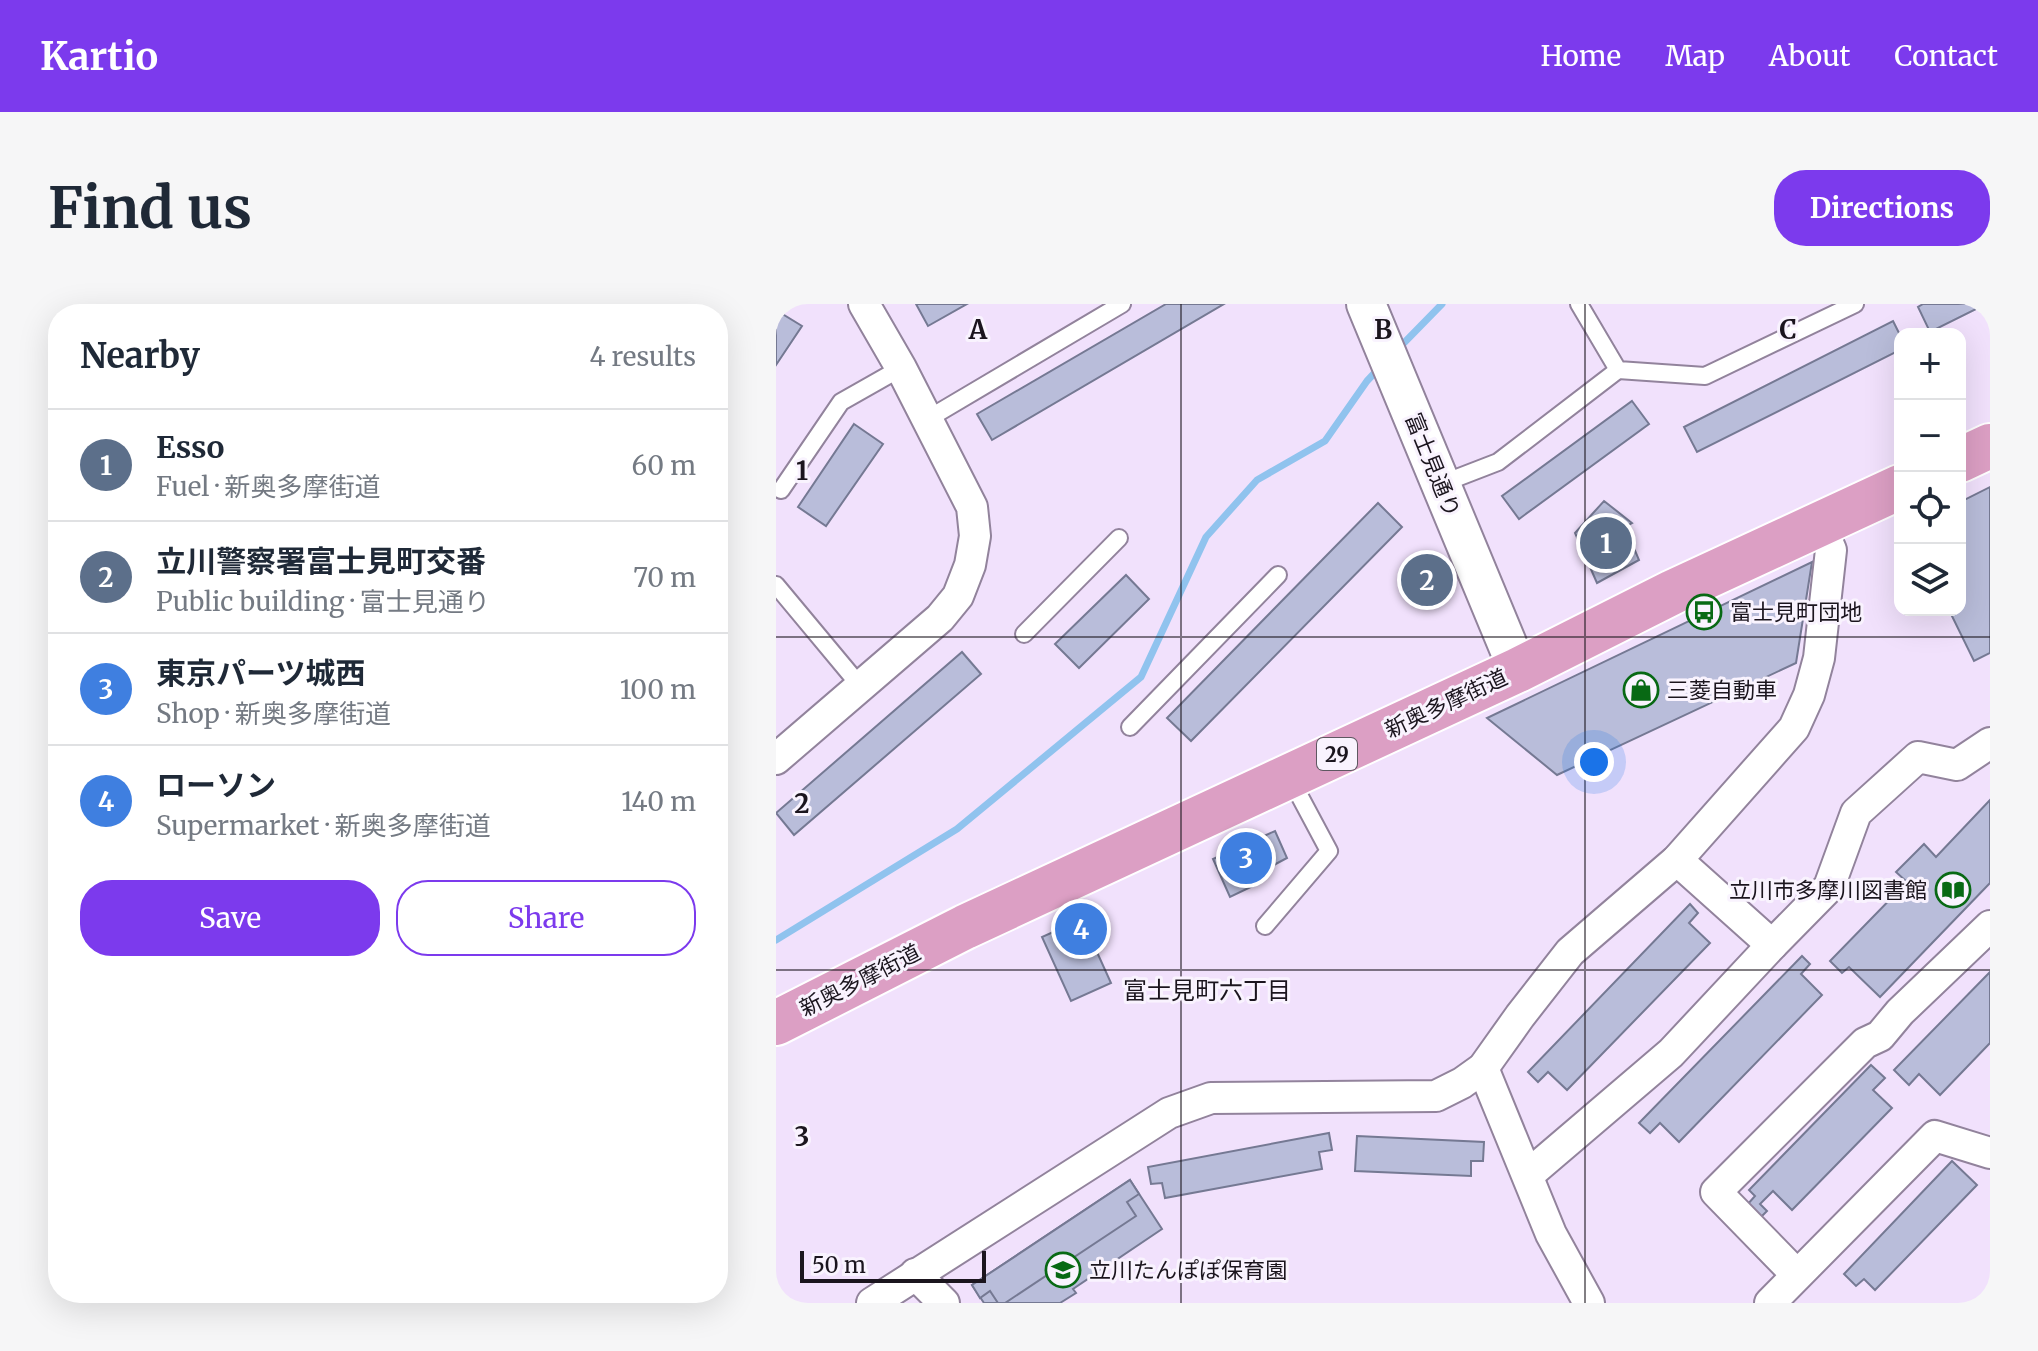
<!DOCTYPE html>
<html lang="en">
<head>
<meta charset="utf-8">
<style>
	body { margin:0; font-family:Merriweather,"Noto Sans JP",serif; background:#f6f6f7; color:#1f2937 }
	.controls { position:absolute; right:24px; top:24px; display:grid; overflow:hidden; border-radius:16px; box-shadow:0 8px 32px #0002 }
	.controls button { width:72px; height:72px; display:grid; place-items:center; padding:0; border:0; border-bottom:2px solid #e0e1e3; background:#fff; color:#1f2937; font:40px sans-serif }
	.scale { position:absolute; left:24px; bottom:20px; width:186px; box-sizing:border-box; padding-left:8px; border:4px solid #1b151e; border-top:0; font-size:22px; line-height:28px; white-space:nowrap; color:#1b151e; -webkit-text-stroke:6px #f9f3fe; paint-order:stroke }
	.you { position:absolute; left:818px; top:458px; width:28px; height:28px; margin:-20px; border:6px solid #fff; border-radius:50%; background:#1a73e8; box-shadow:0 0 0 12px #1a73e833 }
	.badge { display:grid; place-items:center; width:52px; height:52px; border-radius:50%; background:#7c3aed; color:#fff; font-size:26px; font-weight:700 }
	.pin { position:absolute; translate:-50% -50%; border:4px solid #fff; box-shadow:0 2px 8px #0006 }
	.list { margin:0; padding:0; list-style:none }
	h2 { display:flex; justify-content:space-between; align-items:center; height:104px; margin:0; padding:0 32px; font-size:34px }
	h2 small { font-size:26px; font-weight:400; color:#747a83 }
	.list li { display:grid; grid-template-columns:52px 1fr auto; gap:24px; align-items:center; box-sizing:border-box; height:112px; padding:0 32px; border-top:2px solid #e0e1e3 }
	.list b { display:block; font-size:30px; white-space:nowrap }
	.list p { margin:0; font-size:26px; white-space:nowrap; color:#747a83 }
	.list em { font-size:26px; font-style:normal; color:#747a83 }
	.actions { display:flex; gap:16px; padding:24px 32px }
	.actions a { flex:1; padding:18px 0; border:2px solid #7c3aed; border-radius:32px; text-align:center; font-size:28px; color:#7c3aed }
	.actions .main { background:#7c3aed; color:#fff }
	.icon { flex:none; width:44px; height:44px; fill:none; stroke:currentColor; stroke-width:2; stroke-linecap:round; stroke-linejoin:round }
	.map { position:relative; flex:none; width:1214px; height:999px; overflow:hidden; border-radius:32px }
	header { display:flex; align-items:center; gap:48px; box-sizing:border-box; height:112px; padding:0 40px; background:#7c3aed; color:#fff }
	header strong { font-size:38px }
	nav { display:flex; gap:44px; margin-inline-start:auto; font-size:28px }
	.intro { display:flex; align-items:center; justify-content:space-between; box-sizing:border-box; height:192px; padding:0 48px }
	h1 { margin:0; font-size:56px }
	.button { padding:20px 36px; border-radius:32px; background:#7c3aed; color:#fff; font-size:28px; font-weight:700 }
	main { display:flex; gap:48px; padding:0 48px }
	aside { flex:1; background:#fff; border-radius:32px; box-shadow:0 8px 32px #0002 }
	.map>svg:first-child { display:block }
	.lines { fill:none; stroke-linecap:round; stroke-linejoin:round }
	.stream { stroke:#90c3ee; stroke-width:7 }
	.building { fill:#b9bdda; stroke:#757993; stroke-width:2 }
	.service-casing { stroke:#92839c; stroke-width:20 }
	.minor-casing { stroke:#92839c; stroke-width:34 }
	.tertiary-casing { stroke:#92839c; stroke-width:42 }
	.primary-casing { stroke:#fff; stroke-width:48 }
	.service { stroke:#fff; stroke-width:16 }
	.minor { stroke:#fff; stroke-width:30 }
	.tertiary { stroke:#fff; stroke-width:38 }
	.primary { stroke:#dc9fc4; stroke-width:44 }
	.grid { fill:none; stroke:#1b151e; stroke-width:2; stroke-opacity:0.55 }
	.labels { text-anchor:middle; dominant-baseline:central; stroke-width:6; stroke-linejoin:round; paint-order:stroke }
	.shield { fill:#f9f3fe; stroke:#5e5861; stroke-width:2 }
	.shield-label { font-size:20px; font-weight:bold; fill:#1b151e }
	.street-label { font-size:22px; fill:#1b151e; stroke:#f9f3fe }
	.poi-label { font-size:22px; fill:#1b151e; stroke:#f9f3fe; text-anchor:start }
	.neighbourhood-label { font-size:24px; fill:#1b151e; stroke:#f9f3fe }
	.grid-label { font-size:26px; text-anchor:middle; font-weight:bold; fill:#1b151e; stroke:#f9f3fe; stroke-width:6; stroke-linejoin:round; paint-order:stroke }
</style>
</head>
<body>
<header>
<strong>Kartio</strong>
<nav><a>Home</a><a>Map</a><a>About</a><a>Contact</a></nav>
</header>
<div class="intro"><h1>Find us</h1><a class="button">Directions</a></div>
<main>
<aside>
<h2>Nearby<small>4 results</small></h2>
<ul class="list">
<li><span class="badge" style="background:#5c6f8a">1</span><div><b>Esso</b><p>Fuel · 新奥多摩街道</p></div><em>60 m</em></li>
<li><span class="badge" style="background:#5c6f8a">2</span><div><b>立川警察署富士見町交番</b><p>Public building · 富士見通り</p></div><em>70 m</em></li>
<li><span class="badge" style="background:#3f7fe0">3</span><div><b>東京パーツ城西</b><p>Shop · 新奥多摩街道</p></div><em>100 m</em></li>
<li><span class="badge" style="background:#3f7fe0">4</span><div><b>ローソン</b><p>Supermarket · 新奥多摩街道</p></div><em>140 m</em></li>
</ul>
<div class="actions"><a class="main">Save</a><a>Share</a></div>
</aside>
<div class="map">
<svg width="1214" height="999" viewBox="0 0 1214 999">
	<rect width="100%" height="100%" fill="#f1e1fc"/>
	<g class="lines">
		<!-- stream -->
		<g class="stream">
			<path d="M 622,45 L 666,0"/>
			<path d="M 0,636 L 181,525 L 365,373 L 430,233 L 481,176 L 549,137 L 591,77 L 605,62"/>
		</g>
	</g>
	<!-- building -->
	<g class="building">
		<path d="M 140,0 L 191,0 L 152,22 Z"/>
		<path d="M 390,0 L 448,0 L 216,136 L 201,110 Z"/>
		<path d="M 1147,0 L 1210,0 L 1154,28 L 1142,3 Z"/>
		<path d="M 0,6 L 26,22 L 0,61 Z"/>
		<path d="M 1117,17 L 1124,31 L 1124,46 L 921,148 L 908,123 Z"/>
		<path d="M 856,97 L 873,120 L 743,215 L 726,192 Z"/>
		<path d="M 78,120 L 107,140 L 50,222 L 22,203 Z"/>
		<path d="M 1214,183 L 1214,349 L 1198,357 L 1173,306 L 1184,306 L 1184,198 Z"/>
		<path d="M 828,197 L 856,219 L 849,223 L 863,256 L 821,279 L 799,229 Z"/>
		<path d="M 602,199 L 626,223 L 415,437 L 391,414 Z"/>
		<path d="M 1036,258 L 1020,359 L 781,471 L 711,414 Z"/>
		<path d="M 350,271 L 373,295 L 303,364 L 279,340 Z"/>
		<path d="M 186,348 L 205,370 L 18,531 L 0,509 Z"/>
		<path d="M 1214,496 L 1214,579 L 1104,693 L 1073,663 L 1066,669 L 1054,657 L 1131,578 L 1120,568 L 1148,540 L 1160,553 Z"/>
		<path d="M 499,527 L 511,554 L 477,572 L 481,580 L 454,593 L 437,555 Z"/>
		<path d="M 914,600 L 922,609 L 913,619 L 934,639 L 791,786 L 772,768 L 762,778 L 752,768 Z"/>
		<path d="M 306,615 L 335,679 L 295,697 L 266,633 Z"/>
		<path d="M 1026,652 L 1034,660 L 1025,670 L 1046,691 L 903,838 L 884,819 L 874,829 L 863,819 Z"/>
		<path d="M 1214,668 L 1214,739 L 1164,791 L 1143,770 L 1133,781 L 1118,766 Z"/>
		<path d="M 1095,761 L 1109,774 L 1097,786 L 1116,804 L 1016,906 L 997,887 L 984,900 L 991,907 L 984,914 L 971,901 L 979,892 L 973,886 Z"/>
		<path d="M 553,829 L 556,846 L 543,848 L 546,865 L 389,894 L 386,879 L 375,880 L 372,863 Z"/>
		<path d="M 581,832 L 708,838 L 707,857 L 695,857 L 695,872 L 579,867 Z"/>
		<path d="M 1176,857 L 1201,881 L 1099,986 L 1088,975 L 1080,982 L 1068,970 Z"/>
		<path d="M 354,876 L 386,925 L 297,985 L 300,989 L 284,999 L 208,999 L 196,981 Z"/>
		<path d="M 354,876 L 363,890 L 351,898 L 360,912 L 229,999 L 222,999 L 214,987 L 204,994 L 196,981 Z"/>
	</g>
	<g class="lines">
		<!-- service casing -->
		<g class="service-casing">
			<g id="service">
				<path d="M 803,0 L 842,66 L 929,72 L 1079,0"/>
				<path d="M 150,116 L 346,0"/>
				<path d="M 665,180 L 722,158 L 842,66"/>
				<path d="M 5,186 L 65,98 L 125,64"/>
				<path d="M 0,281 L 85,383"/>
				<path d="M 248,330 L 343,234"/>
				<path d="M 354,423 L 502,271"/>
				<path d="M 489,622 L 553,547 L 514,474"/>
			</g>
		</g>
		<!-- minor casing -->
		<g class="minor-casing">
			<g id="minor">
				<path d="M 0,455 L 164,314 L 182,292 L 194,261 L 199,232 L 196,203 L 125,64 L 88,0"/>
				<path d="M 901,556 L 996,641"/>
				<path d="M 707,764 L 775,930 L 813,999"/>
				<path d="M 752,871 L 895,749 L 996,641 L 1053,583 L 1080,509 L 1142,453 L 1181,461 L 1214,439"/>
				<path d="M 139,970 L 168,999"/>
				<path d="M 1021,971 L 940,888 L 1089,739 L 1104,732 L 1124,708 L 1214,622"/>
				<path d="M 96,999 L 393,809 L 435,794 L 660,792 L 686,779 L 707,764 L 744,712 L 794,648 L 901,556 L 1018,424 L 1033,391 L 1043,354 L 1055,246 L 1044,220"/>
				<path d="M 994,999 L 1159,832 L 1214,849"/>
			</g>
		</g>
		<!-- tertiary casing -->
		<g class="tertiary-casing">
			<path id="tertiary" d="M 590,0 L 742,366"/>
		</g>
		<!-- primary casing -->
		<g class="primary-casing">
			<g id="primary">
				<path d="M 1184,156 L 1214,142"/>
				<path d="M 0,719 L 189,623 L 742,366 L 897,288 L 1124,183"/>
			</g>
		</g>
		<!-- service -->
		<use href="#service" class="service"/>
		<!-- minor -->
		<use href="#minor" class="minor"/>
		<!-- tertiary -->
		<use href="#tertiary" class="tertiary"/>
		<!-- primary -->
		<use href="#primary" class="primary"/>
	</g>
	<!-- grid -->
	<path class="grid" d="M 405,0 L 405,999M 809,0 L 809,999M 0,333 L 1214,333M 0,666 L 1214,666"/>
	<!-- icons -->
	<defs>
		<g id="bus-ring" transform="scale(1.8)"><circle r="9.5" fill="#f9f3fe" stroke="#086914" stroke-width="1.5"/><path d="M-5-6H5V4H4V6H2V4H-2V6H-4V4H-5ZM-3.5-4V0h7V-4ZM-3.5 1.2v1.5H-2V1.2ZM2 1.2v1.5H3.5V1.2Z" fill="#086914"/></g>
		<g id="shop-ring" transform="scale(1.8)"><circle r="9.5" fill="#f9f3fe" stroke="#086914" stroke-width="1.5"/><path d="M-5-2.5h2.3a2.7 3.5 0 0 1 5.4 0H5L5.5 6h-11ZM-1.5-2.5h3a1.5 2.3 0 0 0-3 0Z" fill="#086914"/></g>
		<g id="library-ring" transform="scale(1.8)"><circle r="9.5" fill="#f9f3fe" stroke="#086914" stroke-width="1.5"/><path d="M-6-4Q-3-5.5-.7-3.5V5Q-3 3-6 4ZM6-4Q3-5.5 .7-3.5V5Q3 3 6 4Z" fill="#086914"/></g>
		<g id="school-ring" transform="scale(1.8)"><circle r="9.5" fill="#f9f3fe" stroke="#086914" stroke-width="1.5"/><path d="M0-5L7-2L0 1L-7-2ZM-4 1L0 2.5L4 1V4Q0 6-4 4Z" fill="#086914"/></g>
	</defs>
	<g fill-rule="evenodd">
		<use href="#bus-ring" x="928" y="308"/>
		<use href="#shop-ring" x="865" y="386"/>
		<use href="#library-ring" x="1177" y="586"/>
		<use href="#school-ring" x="287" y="966"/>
	</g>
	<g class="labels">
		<!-- shield labels -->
		<rect class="shield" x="541" y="434" width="40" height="32" rx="6"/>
		<g class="shield-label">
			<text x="561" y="450">29</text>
		</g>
		<!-- street labels -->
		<g class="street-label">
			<text transform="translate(657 161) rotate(68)">富士見通り</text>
			<text transform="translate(670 399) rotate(-25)">新奥多摩街道</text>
			<text transform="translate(84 676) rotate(-27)">新奥多摩街道</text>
		</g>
		<!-- poi labels -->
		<g class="poi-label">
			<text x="954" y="308">富士見町団地</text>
			<text x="891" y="386">三菱自動車</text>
			<text x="1151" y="586" text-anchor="end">立川市多摩川図書館</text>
			<text x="313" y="966">立川たんぽぽ保育園</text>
		</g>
		<!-- neighbourhood labels -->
		<g class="neighbourhood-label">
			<text x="431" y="686">富士見町六丁目</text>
		</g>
	</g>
	<g class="grid-label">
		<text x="202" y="35">A</text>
		<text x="607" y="35">B</text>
		<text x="1012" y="35">C</text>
		<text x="26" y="176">1</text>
		<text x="26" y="509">2</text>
		<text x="26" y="842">3</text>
	</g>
</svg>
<div class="controls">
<button>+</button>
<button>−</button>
<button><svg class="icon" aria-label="locate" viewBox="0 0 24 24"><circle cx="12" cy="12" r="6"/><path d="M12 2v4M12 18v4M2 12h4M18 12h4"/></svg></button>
<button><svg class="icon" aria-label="layers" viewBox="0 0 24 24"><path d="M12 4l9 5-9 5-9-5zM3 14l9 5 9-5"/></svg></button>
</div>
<div class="scale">50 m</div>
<div class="you"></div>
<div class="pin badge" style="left:830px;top:239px;background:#5c6f8a">1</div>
<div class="pin badge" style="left:651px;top:276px;background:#5c6f8a">2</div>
<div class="pin badge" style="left:470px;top:554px;background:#3f7fe0">3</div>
<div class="pin badge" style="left:305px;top:625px;background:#3f7fe0">4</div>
</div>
</main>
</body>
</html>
